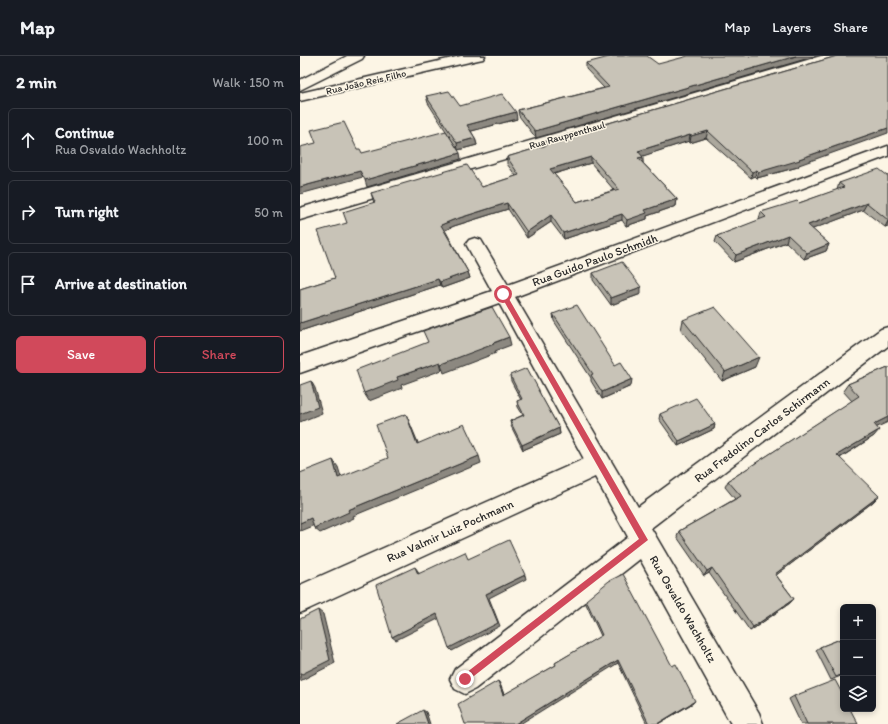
<!DOCTYPE html>
<html lang="en">
<head>
<meta charset="utf-8">
<style>
	body { margin:0; font-family:Itim,sans-serif; background:#242831; color:#f1f3f6 }
	.controls { position:absolute; right:12px; bottom:12px; display:grid; overflow:hidden; border-radius:6px; box-shadow:0 2px 6px #0003 }
	.controls button { width:36px; height:36px; display:grid; place-items:center; padding:0; border:0; border-bottom:1px solid #363941; background:#171b24; color:#f1f3f6; font:20px sans-serif }
	.stop { position:absolute; width:12px; height:12px; margin:-9px; border:3px solid #d1495b; border-radius:50%; background:#fff }
	.stop.end { background:#d1495b; border-color:#fff; box-shadow:0 1px 4px #0008 }
	.list { margin:0; padding:0; list-style:none }
	h2 { display:flex; justify-content:space-between; align-items:center; height:52px; margin:0; padding:0 16px; font-size:17px }
	h2 small { font-size:13px; font-weight:400; color:#9ea1a6 }
	.list li { display:grid; grid-template-columns:26px 1fr auto; gap:12px; align-items:center; box-sizing:border-box; height:64px; margin:0 8px 8px; padding:0 8px; border:1px solid #363941; border-radius:6px }
	.list b { display:block; font-size:15px; white-space:nowrap }
	.list p { margin:0; font-size:13px; white-space:nowrap; color:#9ea1a6 }
	.list em { font-size:13px; font-style:normal; color:#9ea1a6 }
	.actions { display:flex; gap:8px; padding:12px 16px }
	.actions a { flex:1; padding:9px 0; border:1px solid #d1495b; border-radius:6px; text-align:center; font-size:14px; color:#d1495b }
	.actions .main { background:#d1495b; color:#fff }
	.icon { flex:none; width:22px; height:22px; fill:none; stroke:currentColor; stroke-width:2; stroke-linecap:round; stroke-linejoin:round }
	.map { position:relative; flex:none; width:588px; height:668px; overflow:hidden }
	header { display:flex; align-items:center; gap:24px; box-sizing:border-box; height:56px; padding:0 20px; background:#171b24; border-bottom:1px solid #363941 }
	header strong { font-size:19px }
	nav { display:flex; gap:22px; margin-inline-start:auto; font-size:14px }
	main { display:flex }
	aside { flex:1; background:#171b24 }
	.map>svg:first-child { display:block }
	.lines { fill:none; stroke-linecap:round; stroke-linejoin:round }
	.minor-casing { stroke:#2b2b2b; stroke-width:3 }
	.minor { fill:#fcf5e5; fill-rule:evenodd }
	.wall { fill:#aca89d; stroke:#2b2b2b; fill-rule:evenodd }
	.shaded-wall { fill:#8c8880; stroke:#2b2b2b }
	.building { fill:#c8c3b7; stroke:#2b2b2b; fill-rule:evenodd }
	.route { fill:#d1495b }
	.labels { text-anchor:middle; dominant-baseline:central; stroke-width:3; stroke-linejoin:round; paint-order:stroke }
	.far-street-label { font-size:10px; fill:#2b2b2b; stroke:#fcf5e5 }
	.street-label { font-size:12px; fill:#2b2b2b; stroke:#fcf5e5 }
</style>
</head>
<body>
<header>
<strong>Map</strong>
<nav><a>Map</a><a>Layers</a><a>Share</a></nav>
</header>
<main>
<aside>
<h2>2 min<small>Walk · 150 m</small></h2>
<ul class="list">
<li><svg class="icon" aria-label="ahead" viewBox="0 0 24 24"><path d="M12 20V5M6 11l6-6 6 6"/></svg><div><b>Continue</b><p>Rua Osvaldo Wachholtz</p></div><em>100 m</em></li>
<li><svg class="icon" aria-label="right" viewBox="0 0 24 24"><path d="M7 20v-9h11M14 6l5 5-5 5"/></svg><div><b>Turn right</b></div><em>50 m</em></li>
<li><svg class="icon" aria-label="arrive" viewBox="0 0 24 24"><path d="M6 21V4h12l-3 4 3 4H6"/></svg><div><b>Arrive at destination</b></div></li>
</ul>
<div class="actions"><a class="main">Save</a><a>Share</a></div>
</aside>
<div class="map">
<svg width="588" height="668" viewBox="0 0 588 668">
	<rect width="100%" height="100%" fill="#fcf5e5"/>
	<filter id="ink" filterUnits="userSpaceOnUse"><feTurbulence type="fractalNoise" baseFrequency=".025" numOctaves="2"/><feDisplacementMap in="SourceGraphic" scale="8" xChannelSelector="R" yChannelSelector="G"/><feConvolveMatrix kernelMatrix="1 2 1 2 8 2 1 2 1" color-interpolation-filters="sRGB"/></filter>
	<g filter="url(#ink)">
		<g class="lines">
			<!-- minor casing -->
			<g class="minor-casing">
				<g id="minor">
					<path d="M 47,0 L 64,0 L 62,3 L 0,34 L 0,24 Z"/>
					<path d="M 161,0 L 185,0 L 183,3 L 178,4 L 0,45 L 0,37 Z"/>
					<path d="M 521,0 L 542,0 L 540,3 L 0,164 L 0,152 Z"/>
					<path d="M 588,90 L 588,100 L 215,241 L 338,451 L 581,273 L 588,271 L 588,290 L 351,472 L 459,657 L 463,668 L 431,668 L 340,503 L 175,633 L 165,638 L 155,633 L 150,623 L 155,613 L 328,481 L 295,421 L 0,557 L 0,529 L 284,403 L 199,247 L 0,317 L 0,300 L 192,235 L 166,188 L 169,184 L 175,182 L 181,184 L 208,229 Z"/>
				</g>
			</g>
			<!-- minor -->
			<use href="#minor" class="minor"/>
		</g>
		<!-- wall -->
		<g class="wall">
			<path d="M 537,0 L 498,111 L 457,122 L 455,120 L 451,122 L 406,82 L 390,87 L 389,85 L 342,100 L 343,107 L 377,143 L 376,150 L 347,160 L 347,163 L 326,170 L 322,164 L 264,183 L 251,166 L 227,182 L 208,153 L 154,170 L 145,174 L 168,216 L 170,222 L 142,232 L 140,229 L 0,275 L 0,233 L 35,222 L 47,167 L 74,147 L 71,137 L 182,131 L 216,120 L 207,108 L 207,101 L 244,90 L 244,86 ZM 291,107 L 314,134 L 277,146 L 254,118 Z"/>
			<path d="M 286,7 L 358,8 L 236,82 L 219,60 L 218,54 L 304,32 L 286,13 Z"/>
			<path d="M 126,40 L 160,50 L 217,63 L 171,75 L 175,82 L 177,89 L 158,94 L 128,47 Z"/>
			<path d="M 588,120 L 588,170 L 585,171 L 563,154 L 512,173 L 529,188 L 526,195 L 504,203 L 486,186 L 434,206 L 415,186 L 417,180 L 460,164 L 459,163 L 461,156 L 499,147 L 537,134 L 539,127 Z"/>
			<path d="M 293,217 L 341,238 L 311,249 L 293,224 Z"/>
			<path d="M 253,258 L 315,309 L 331,330 L 302,343 L 291,325 L 291,322 L 254,265 Z"/>
			<path d="M 383,264 L 455,311 L 422,325 L 381,274 Z"/>
			<path d="M 588,311 L 577,371 L 574,380 L 540,402 L 573,446 L 476,519 L 494,543 L 490,547 L 450,575 L 409,517 L 404,520 L 377,481 L 379,475 L 435,443 L 425,431 L 428,425 L 552,345 L 543,335 L 548,328 Z"/>
			<path d="M 210,319 L 239,334 L 240,338 L 259,372 L 260,378 L 223,394 L 211,370 L 210,365 L 223,359 L 218,351 L 217,345 L 221,344 L 211,325 Z"/>
			<path d="M 360,358 L 415,368 L 414,373 L 378,390 L 359,363 Z"/>
			<path d="M 286,544 L 372,610 L 393,647 L 358,668 L 347,668 L 318,607 L 165,668 L 198,625 L 200,628 L 204,639 L 256,609 L 255,607 L 301,580 L 286,548 Z"/>
			<path d="M 543,582 L 543,619 L 531,624 L 516,594 L 520,591 Z"/>
			<path d="M 494,640 L 558,668 L 501,668 L 489,643 Z"/>
		</g>
		<!-- shaded-wall -->
		<g class="shaded-wall">
			<path d="M 496,0 L 516,0 L 236,82 L 235,75 Z"/>
			<path d="M 216,56 L 217,63 L 168,76 L 167,69 Z"/>
			<path d="M 588,72 L 588,77 L 499,109 L 498,111 L 457,122 L 459,116 L 499,103 Z"/>
			<path d="M 408,75 L 406,82 L 390,87 L 391,80 Z"/>
			<path d="M 390,79 L 389,85 L 337,102 L 338,95 Z"/>
			<path d="M 175,82 L 177,89 L 158,94 L 157,87 Z"/>
			<path d="M 160,97 L 161,103 L 67,131 L 65,124 Z"/>
			<path d="M 291,101 L 291,107 L 250,119 L 250,113 Z"/>
			<path d="M 343,101 L 343,107 L 338,102 Z"/>
			<path d="M 457,114 L 455,120 L 451,122 L 452,116 Z"/>
			<path d="M 60,115 L 63,121 L 0,138 L 0,131 Z"/>
			<path d="M 377,143 L 376,150 L 347,160 L 347,163 L 326,170 L 327,164 L 345,154 Z"/>
			<path d="M 207,147 L 208,153 L 154,170 L 143,175 L 141,169 L 153,164 Z"/>
			<path d="M 567,147 L 563,154 L 505,176 L 508,169 Z"/>
			<path d="M 322,158 L 322,164 L 264,183 L 263,177 Z"/>
			<path d="M 251,159 L 251,166 L 227,182 L 227,176 Z"/>
			<path d="M 588,165 L 588,170 L 585,171 Z"/>
			<path d="M 488,179 L 486,186 L 434,206 L 436,199 Z"/>
			<path d="M 529,188 L 526,195 L 504,203 L 507,197 Z"/>
			<path d="M 168,216 L 170,222 L 142,232 L 140,226 Z"/>
			<path d="M 138,223 L 140,229 L 0,275 L 0,267 Z"/>
			<path d="M 341,231 L 341,238 L 311,249 L 311,242 Z"/>
			<path d="M 209,281 L 211,289 L 195,295 L 196,297 L 144,317 L 141,308 Z"/>
			<path d="M 459,301 L 455,311 L 422,325 L 425,316 Z"/>
			<path d="M 140,306 L 142,314 L 101,329 L 102,332 L 69,345 L 64,337 L 97,321 Z"/>
			<path d="M 332,323 L 331,330 L 302,343 L 302,336 Z"/>
			<path d="M 11,325 L 15,332 L 22,357 L 0,366 L 0,358 Z"/>
			<path d="M 106,358 L 109,365 L 121,394 L 117,388 Z"/>
			<path d="M 588,361 L 588,366 L 569,375 L 574,368 Z"/>
			<path d="M 415,368 L 414,373 L 378,390 L 379,385 Z"/>
			<path d="M 259,372 L 260,378 L 223,394 L 222,389 Z"/>
			<path d="M 579,374 L 574,380 L 533,406 L 537,399 Z"/>
			<path d="M 179,400 L 181,407 L 53,460 L 54,462 L 20,477 L 14,472 L 48,454 Z"/>
			<path d="M 33,404 L 38,411 L 43,428 L 38,422 Z"/>
			<path d="M 579,440 L 573,446 L 471,523 L 475,518 Z"/>
			<path d="M 11,462 L 17,468 L 0,475 L 0,467 Z"/>
			<path d="M 115,511 L 118,515 L 121,522 L 118,518 Z"/>
			<path d="M 412,512 L 409,517 L 404,520 L 407,515 Z"/>
			<path d="M 225,519 L 226,523 L 189,542 L 200,570 L 152,595 L 149,592 L 186,538 Z"/>
			<path d="M 494,543 L 490,547 L 450,575 L 453,571 Z"/>
			<path d="M 18,554 L 23,558 L 35,607 L 0,625 L 0,619 Z"/>
			<path d="M 137,558 L 140,562 L 96,584 L 92,581 Z"/>
			<path d="M 318,604 L 318,607 L 220,668 L 215,668 Z"/>
			<path d="M 198,625 L 200,628 L 205,641 L 203,639 Z"/>
			<path d="M 395,645 L 393,647 L 358,668 L 357,668 Z"/>
			<path d="M 123,654 L 126,656 L 130,668 L 128,668 Z"/>
		</g>
		<!-- building -->
		<g class="building">
			<path d="M 313,0 L 347,0 L 358,8 L 388,0 L 496,0 L 235,75 L 218,54 L 309,31 L 286,7 Z"/>
			<path d="M 537,0 L 588,0 L 588,72 L 499,103 L 500,104 L 459,116 L 457,114 L 452,116 L 408,75 L 391,80 L 390,79 L 338,95 L 343,101 L 338,102 L 377,143 L 345,154 L 347,157 L 327,164 L 322,158 L 263,177 L 251,159 L 227,176 L 207,147 L 153,164 L 141,169 L 168,216 L 140,226 L 138,223 L 0,267 L 0,233 L 35,222 L 18,175 L 47,167 L 43,156 L 75,146 L 71,137 L 167,109 L 182,131 L 219,119 L 207,101 L 247,89 L 244,86 ZM 291,101 L 319,133 L 277,146 L 250,113 Z"/>
			<path d="M 149,35 L 160,50 L 202,38 L 216,56 L 167,69 L 175,82 L 157,87 L 126,40 Z"/>
			<path d="M 44,66 L 57,93 L 60,93 L 62,97 L 146,75 L 160,97 L 65,124 L 60,115 L 0,131 L 0,91 L 16,87 L 11,74 Z"/>
			<path d="M 579,113 L 588,120 L 588,164 L 567,147 L 508,169 L 529,188 L 507,197 L 488,179 L 436,199 L 417,180 L 466,161 L 461,156 L 497,145 L 499,147 L 544,131 L 539,127 Z"/>
			<path d="M 322,206 L 341,231 L 311,242 L 293,217 Z"/>
			<path d="M 277,249 L 315,309 L 321,306 L 332,323 L 302,336 L 291,319 L 293,318 L 253,258 Z"/>
			<path d="M 192,251 L 209,281 L 193,287 L 194,288 L 141,308 L 140,306 L 97,321 L 98,324 L 64,337 L 56,314 L 128,286 L 123,275 Z"/>
			<path d="M 415,251 L 459,301 L 425,316 L 383,264 Z"/>
			<path d="M 588,311 L 588,361 L 574,368 L 579,374 L 537,399 L 579,440 L 475,518 L 494,543 L 453,571 L 412,512 L 407,515 L 379,475 L 441,440 L 428,425 L 559,340 L 548,328 Z"/>
			<path d="M 227,312 L 239,334 L 238,334 L 259,372 L 222,389 L 210,365 L 224,359 L 217,345 L 222,343 L 210,319 Z"/>
			<path d="M 11,325 L 18,351 L 0,358 L 0,329 Z"/>
			<path d="M 396,342 L 415,368 L 379,385 L 360,358 Z"/>
			<path d="M 106,358 L 117,388 L 164,368 L 179,400 L 48,454 L 49,456 L 14,472 L 11,462 L 0,467 L 0,417 L 33,404 L 38,422 L 88,402 L 76,369 Z"/>
			<path d="M 209,484 L 225,519 L 186,538 L 198,567 L 149,592 L 137,558 L 92,581 L 76,529 L 115,511 L 118,518 L 165,496 L 168,503 Z"/>
			<path d="M 323,518 L 372,610 L 376,608 L 395,645 L 357,668 L 349,668 L 318,604 L 215,668 L 165,668 L 158,648 L 198,625 L 203,639 L 256,609 L 255,607 L 302,579 L 286,544 L 309,525 Z"/>
			<path d="M 18,554 L 30,604 L 0,619 L 0,563 Z"/>
			<path d="M 543,582 L 543,618 L 536,621 L 520,591 Z"/>
			<path d="M 535,624 L 543,639 L 543,653 L 550,653 L 558,668 L 507,668 L 494,640 Z"/>
			<path d="M 123,654 L 128,668 L 97,668 Z"/>
		</g>
	</g>
	<!-- route -->
	<path class="route" d="M 201,236 L 205,236 L 348,484 L 165,627 L 162,626 L 162,620 L 339,483 L 200,238 Z"/>
	<g class="labels">
		<!-- far-street labels -->
		<g class="far-street-label">
			<text transform="translate(66 26) rotate(-13)">Rua João Reis Filho</text>
			<text transform="translate(267 79) rotate(-16)">Rua Rauppenthaul</text>
		</g>
		<!-- street labels -->
		<g class="street-label">
			<text transform="translate(295 204) rotate(-20)">Rua Guido Paulo Schmidh</text>
			<text transform="translate(462 374) rotate(-37)">Rua Fredolino Carlos Schirmann</text>
			<text transform="translate(150 475) rotate(-24)">Rua Valmir Luiz Pochmann</text>
			<text transform="translate(383 553) rotate(60)">Rua Osvaldo Wachholtz</text>
		</g>
	</g>
</svg>
<div class="controls">
<button>+</button>
<button>−</button>
<button><svg class="icon" aria-label="layers" viewBox="0 0 24 24"><path d="M12 4l9 5-9 5-9-5zM3 14l9 5 9-5"/></svg></button>
</div>
<div class="stop" style="left:203px;top:238px"></div>
<div class="stop end" style="left:165px;top:623px"></div>
</div>
</main>
</body>
</html>
